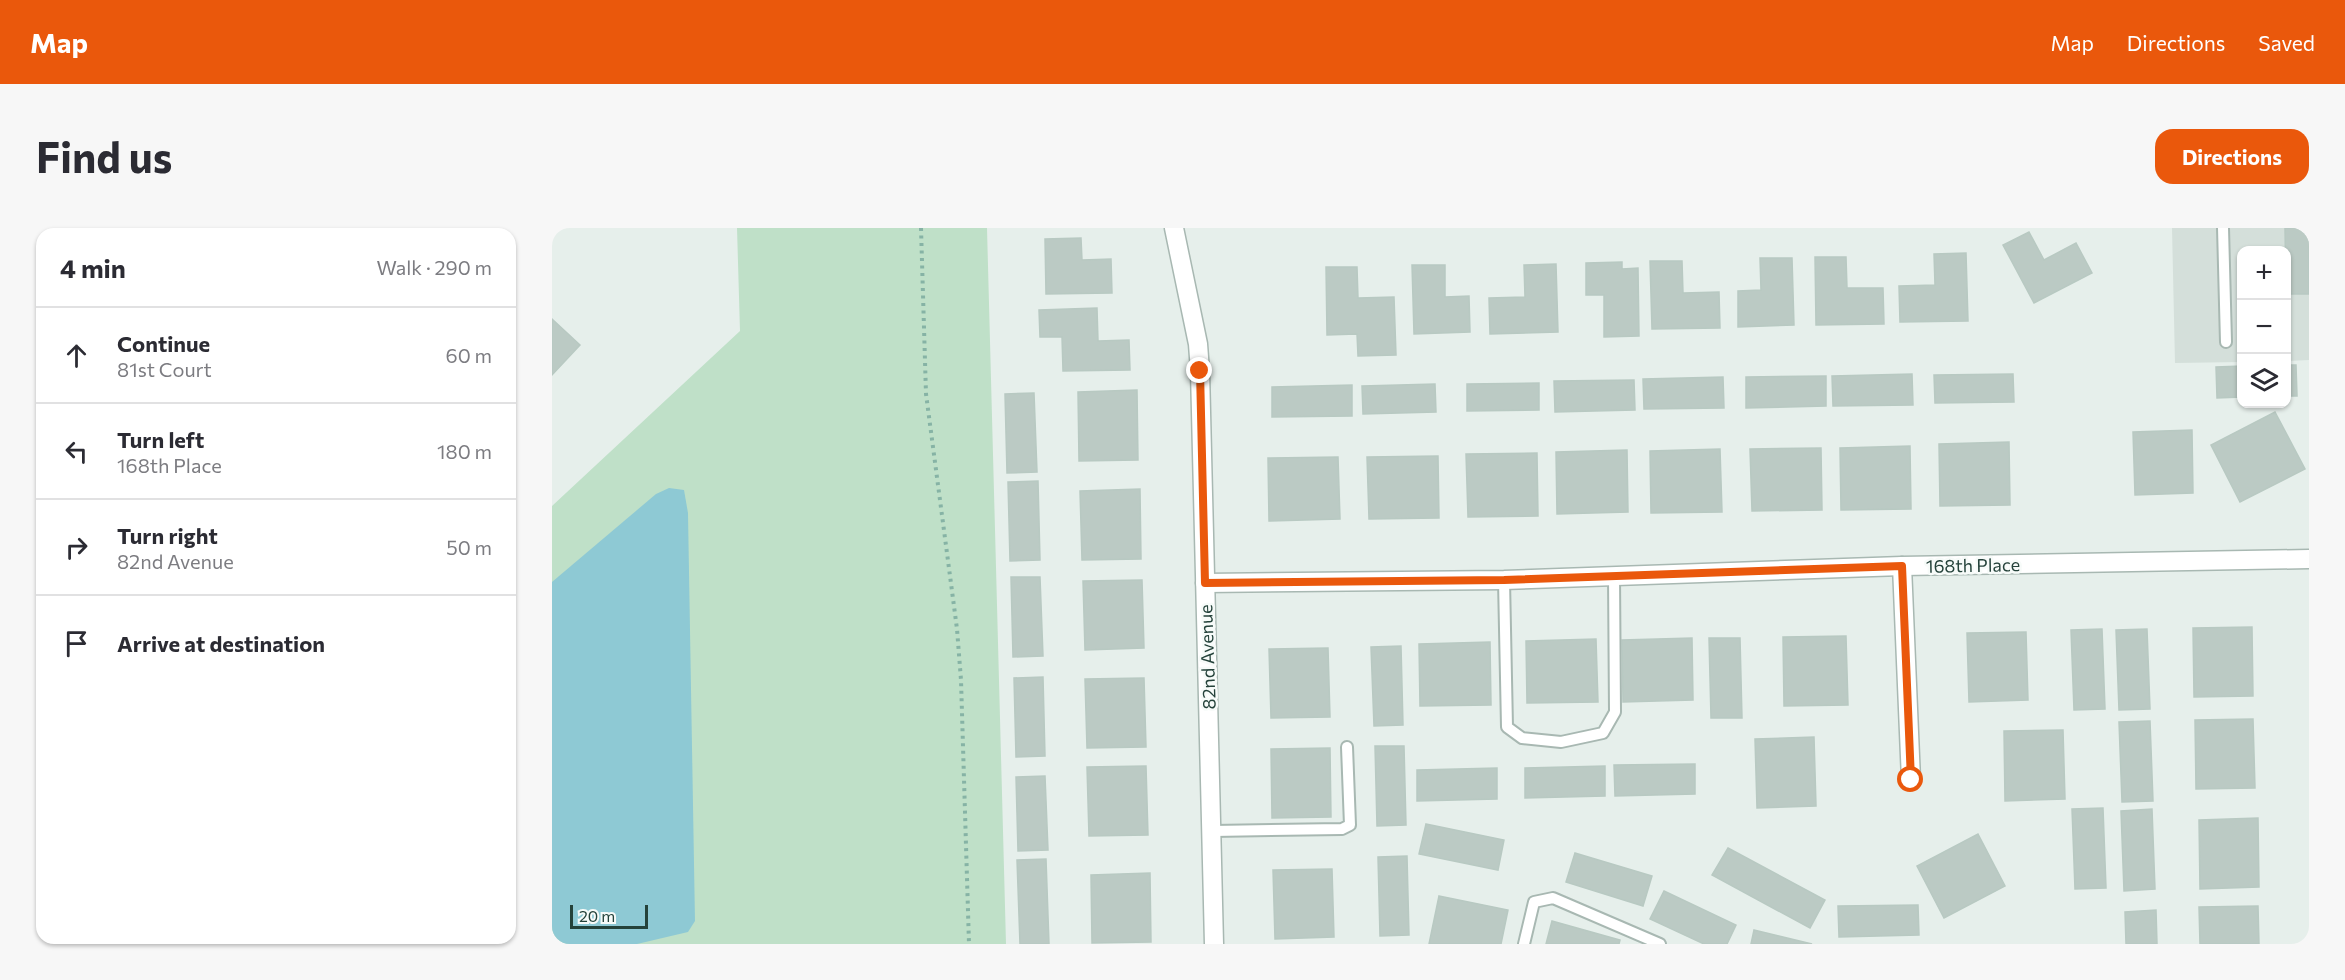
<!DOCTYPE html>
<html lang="en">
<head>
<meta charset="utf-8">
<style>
	body { margin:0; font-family:Commissioner,sans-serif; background:#f7f7f7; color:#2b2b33 }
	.controls { position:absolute; right:18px; top:18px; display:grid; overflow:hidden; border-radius:12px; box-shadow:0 2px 4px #0004 }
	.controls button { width:54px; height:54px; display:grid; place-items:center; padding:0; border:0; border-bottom:2px solid #e1e1e2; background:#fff; color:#2b2b33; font:30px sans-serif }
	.scale { position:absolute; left:18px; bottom:15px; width:78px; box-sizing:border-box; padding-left:6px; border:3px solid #24423a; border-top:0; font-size:16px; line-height:21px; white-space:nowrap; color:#24423a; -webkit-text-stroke:4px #f7fbf9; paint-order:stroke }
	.stop { position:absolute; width:18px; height:18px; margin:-14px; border:4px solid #ea580c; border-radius:50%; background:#fff }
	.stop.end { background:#ea580c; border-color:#fff; box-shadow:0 2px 6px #0008 }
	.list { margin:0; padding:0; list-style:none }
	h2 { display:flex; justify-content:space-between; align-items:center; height:78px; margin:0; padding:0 24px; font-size:26px }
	h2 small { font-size:20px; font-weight:400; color:#7c7c81 }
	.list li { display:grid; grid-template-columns:39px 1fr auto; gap:18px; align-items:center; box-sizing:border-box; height:96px; padding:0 24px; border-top:2px solid #e1e1e2 }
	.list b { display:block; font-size:22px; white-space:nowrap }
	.list p { margin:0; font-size:20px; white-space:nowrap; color:#7c7c81 }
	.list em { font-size:20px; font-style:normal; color:#7c7c81 }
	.icon { flex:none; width:33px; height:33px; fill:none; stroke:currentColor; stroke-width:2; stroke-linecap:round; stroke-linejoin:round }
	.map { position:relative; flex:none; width:1757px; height:716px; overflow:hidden; border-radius:18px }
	header { display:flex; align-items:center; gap:36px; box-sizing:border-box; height:84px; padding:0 30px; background:#ea580c; color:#fff }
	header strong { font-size:28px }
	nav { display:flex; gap:33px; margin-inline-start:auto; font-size:21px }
	.intro { display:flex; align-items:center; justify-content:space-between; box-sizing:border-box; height:144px; padding:0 36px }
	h1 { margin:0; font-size:42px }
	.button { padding:15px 27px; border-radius:18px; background:#ea580c; color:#fff; font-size:21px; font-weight:700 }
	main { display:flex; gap:36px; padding:0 36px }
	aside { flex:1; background:#fff; border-radius:18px; box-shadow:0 2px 4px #0004 }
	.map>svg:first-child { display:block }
	.built { fill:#d4dfda }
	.green { fill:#bfe0c8 }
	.water { fill:#8ec9d4 }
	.building { fill:#bbcac4; stroke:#b8c9c2; stroke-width:1.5 }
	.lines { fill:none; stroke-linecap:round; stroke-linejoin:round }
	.service-casing { stroke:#a8b8b2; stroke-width:14 }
	.minor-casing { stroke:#a8b8b2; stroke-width:21 }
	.path { stroke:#86b3a5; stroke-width:4; stroke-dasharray:3 4.5; stroke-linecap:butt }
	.service { stroke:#fff; stroke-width:10 }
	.minor { stroke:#fff; stroke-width:18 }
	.route { stroke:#ea580c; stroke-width:8 }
	.labels { text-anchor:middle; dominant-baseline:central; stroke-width:5; stroke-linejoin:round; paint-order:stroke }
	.street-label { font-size:18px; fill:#24423a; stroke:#f7fbf9 }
</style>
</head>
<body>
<header>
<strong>Map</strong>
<nav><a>Map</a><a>Directions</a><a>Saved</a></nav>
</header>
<div class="intro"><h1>Find us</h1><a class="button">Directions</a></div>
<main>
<aside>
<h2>4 min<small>Walk · 290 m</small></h2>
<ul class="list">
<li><svg class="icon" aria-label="ahead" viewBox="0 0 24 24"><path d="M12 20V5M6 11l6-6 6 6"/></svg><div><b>Continue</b><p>81st Court</p></div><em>60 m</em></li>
<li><svg class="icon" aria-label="left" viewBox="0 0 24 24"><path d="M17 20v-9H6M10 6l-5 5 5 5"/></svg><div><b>Turn left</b><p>168th Place</p></div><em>180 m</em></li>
<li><svg class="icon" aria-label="right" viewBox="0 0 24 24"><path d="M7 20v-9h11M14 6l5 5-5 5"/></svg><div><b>Turn right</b><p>82nd Avenue</p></div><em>50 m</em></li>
<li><svg class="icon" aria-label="arrive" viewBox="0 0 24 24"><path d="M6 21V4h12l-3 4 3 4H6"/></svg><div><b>Arrive at destination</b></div></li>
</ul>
</aside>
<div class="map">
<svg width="1757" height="716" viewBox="0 0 1757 716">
	<rect width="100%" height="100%" fill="#e6efeb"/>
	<!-- built -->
	<path class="built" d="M 1620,0 L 1757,0 L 1757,132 L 1735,133 L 1734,22 L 1690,22 L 1689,134 L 1623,135 Z"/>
	<!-- green -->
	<path class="green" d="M 185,0 L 435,0 L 454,716 L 0,716 L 0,278 L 188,103 Z"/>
	<!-- water -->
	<path class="water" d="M 117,260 L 132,262 L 136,285 L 143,693 L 136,704 L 85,716 L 0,716 L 0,354 L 104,266 Z"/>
	<!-- building -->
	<g class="building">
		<path d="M 1733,0 L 1757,0 L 1757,66 L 1734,66 Z"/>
		<path d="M 1477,4 L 1492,32 L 1524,15 L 1540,45 L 1482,75 L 1451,17 Z"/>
		<path d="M 529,10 L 530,32 L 559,31 L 560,65 L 494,66 L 493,11 Z"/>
		<path d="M 1414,25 L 1416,93 L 1348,94 L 1347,58 L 1383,57 L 1382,26 Z"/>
		<path d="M 1263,29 L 1294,29 L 1295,60 L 1331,60 L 1332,96 L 1264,97 Z"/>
		<path d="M 1208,30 L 1240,30 L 1242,97 L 1186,99 L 1186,63 L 1209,62 Z"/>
		<path d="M 1098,33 L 1130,33 L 1131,65 L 1167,64 L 1168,100 L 1100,101 Z"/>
		<path d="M 1070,34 L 1070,41 L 1086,40 L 1087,108 L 1052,109 L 1052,67 L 1034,67 L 1034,35 Z"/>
		<path d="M 1004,36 L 1006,104 L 938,106 L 937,70 L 973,69 L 972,37 Z"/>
		<path d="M 860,37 L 893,37 L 893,69 L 917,68 L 918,104 L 862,106 Z"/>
		<path d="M 774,39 L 805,39 L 806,70 L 842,69 L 844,127 L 806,128 L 805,106 L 775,107 Z"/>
		<path d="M 545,80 L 546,113 L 577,112 L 578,142 L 511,143 L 510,109 L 488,109 L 487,82 Z"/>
		<path d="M 0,91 L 28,117 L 0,147 Z"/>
		<path d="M 1734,137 L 1744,137 L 1745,168 L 1734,168 Z"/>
		<path d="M 1690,138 L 1690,169 L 1665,170 L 1664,139 Z"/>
		<path d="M 1360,146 L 1361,177 L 1281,178 L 1280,148 Z"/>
		<path d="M 1461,146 L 1462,174 L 1383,175 L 1382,147 Z"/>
		<path d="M 1274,148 L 1274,178 L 1194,180 L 1194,149 Z"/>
		<path d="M 1171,149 L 1172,180 L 1092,181 L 1091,151 Z"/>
		<path d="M 1082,152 L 1083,182 L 1003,184 L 1002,153 Z"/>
		<path d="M 987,155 L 987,182 L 915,183 L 915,156 Z"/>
		<path d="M 883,156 L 884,184 L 811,186 L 810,158 Z"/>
		<path d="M 800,157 L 800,188 L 720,189 L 720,159 Z"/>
		<path d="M 585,162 L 586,232 L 527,233 L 526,164 Z"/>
		<path d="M 482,165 L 485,244 L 455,245 L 453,166 Z"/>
		<path d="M 1723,184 L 1753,241 L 1688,274 L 1659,217 Z"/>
		<path d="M 1640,202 L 1641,265 L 1583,267 L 1581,204 Z"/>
		<path d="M 1457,214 L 1458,277 L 1388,278 L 1387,216 Z"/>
		<path d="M 1358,218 L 1359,281 L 1289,282 L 1288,220 Z"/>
		<path d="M 1269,220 L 1270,282 L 1200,283 L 1198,221 Z"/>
		<path d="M 1168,221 L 1170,284 L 1099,285 L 1098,223 Z"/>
		<path d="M 1075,222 L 1076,284 L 1005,286 L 1004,224 Z"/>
		<path d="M 985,225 L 986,288 L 916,289 L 914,226 Z"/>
		<path d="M 886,228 L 887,290 L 817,291 L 815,229 Z"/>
		<path d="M 786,229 L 788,291 L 717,293 L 716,230 Z"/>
		<path d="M 486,253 L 488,332 L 458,333 L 456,254 Z"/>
		<path d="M 588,261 L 589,331 L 530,332 L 528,263 Z"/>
		<path d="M 459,349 L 488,349 L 491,428 L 461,429 Z"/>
		<path d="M 590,352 L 592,420 L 533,422 L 531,353 Z"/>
		<path d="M 1700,399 L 1701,468 L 1642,469 L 1641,400 Z"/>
		<path d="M 1550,401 L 1553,481 L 1522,482 L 1519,402 Z"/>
		<path d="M 1595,401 L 1598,481 L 1567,482 L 1564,402 Z"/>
		<path d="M 1474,404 L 1476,472 L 1417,474 L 1415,405 Z"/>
		<path d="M 1294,408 L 1296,477 L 1232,478 L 1231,409 Z"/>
		<path d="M 1140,410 L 1141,472 L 1071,474 L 1070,412 Z"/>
		<path d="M 1157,410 L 1188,410 L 1190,490 L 1159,490 Z"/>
		<path d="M 1044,411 L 1046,474 L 975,475 L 974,413 Z"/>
		<path d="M 938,414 L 939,477 L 868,478 L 867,416 Z"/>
		<path d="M 849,418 L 851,497 L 822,498 L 819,419 Z"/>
		<path d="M 776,420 L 778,489 L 719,490 L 717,421 Z"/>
		<path d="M 491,449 L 493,528 L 464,529 L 462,450 Z"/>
		<path d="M 592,450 L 594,519 L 535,520 L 533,451 Z"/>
		<path d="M 1701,491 L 1703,560 L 1644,561 L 1643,492 Z"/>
		<path d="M 1598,493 L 1601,573 L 1570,574 L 1567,494 Z"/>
		<path d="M 1511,502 L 1513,571 L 1453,573 L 1452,503 Z"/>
		<path d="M 1262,509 L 1264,578 L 1205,580 L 1203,511 Z"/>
		<path d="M 823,518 L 852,518 L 854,597 L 825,598 Z"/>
		<path d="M 778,520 L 779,589 L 720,590 L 719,521 Z"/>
		<path d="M 1143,536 L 1143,566 L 1063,568 L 1062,537 Z"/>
		<path d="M 594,538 L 596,607 L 537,608 L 535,539 Z"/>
		<path d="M 1053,538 L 1053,568 L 973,570 L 973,540 Z"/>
		<path d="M 945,540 L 945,571 L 865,573 L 865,542 Z"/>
		<path d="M 493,548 L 496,622 L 466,623 L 464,549 Z"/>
		<path d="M 1551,580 L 1554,660 L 1523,661 L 1520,581 Z"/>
		<path d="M 1600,581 L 1603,661 L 1572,663 L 1569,583 Z"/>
		<path d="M 1706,590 L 1707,659 L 1648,661 L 1647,592 Z"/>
		<path d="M 874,596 L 952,612 L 946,642 L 867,626 Z"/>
		<path d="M 1426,606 L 1453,658 L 1392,690 L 1365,638 Z"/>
		<path d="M 1176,620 L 1273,672 L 1258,700 L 1160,647 Z"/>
		<path d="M 1023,625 L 1100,648 L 1091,678 L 1014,654 Z"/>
		<path d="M 855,628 L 857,707 L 828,708 L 826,629 Z"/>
		<path d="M 494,631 L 497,716 L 468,716 L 465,632 Z"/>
		<path d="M 780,641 L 782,709 L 723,711 L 721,642 Z"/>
		<path d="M 598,645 L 599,714 L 540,715 L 539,647 Z"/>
		<path d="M 1112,663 L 1184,697 L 1175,716 L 1152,716 L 1098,691 Z"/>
		<path d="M 887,668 L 956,682 L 949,716 L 877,716 Z"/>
		<path d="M 1366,677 L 1367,707 L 1287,709 L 1286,678 Z"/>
		<path d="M 1706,678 L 1707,716 L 1648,716 L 1647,679 Z"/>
		<path d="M 1604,682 L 1605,716 L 1574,716 L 1573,684 Z"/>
		<path d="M 1000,693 L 1068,712 L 1067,716 L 994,716 Z"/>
		<path d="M 1202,702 L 1260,716 L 1199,716 Z"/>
	</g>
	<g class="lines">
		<!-- service casing -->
		<g class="service-casing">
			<g id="service">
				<path d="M 1671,0 L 1674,114"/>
				<path d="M 952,352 L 955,499 L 970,510 L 1009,514 L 1051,505 L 1063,484 L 1062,348"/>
				<path d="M 661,603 L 790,601 L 798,597 L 795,519"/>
				<path d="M 972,716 L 982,674 L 1001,670 L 1108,716"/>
			</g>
		</g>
		<!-- minor casing -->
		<g class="minor-casing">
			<g id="minor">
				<path d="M 622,0 L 646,116 L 648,143 L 662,716"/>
				<path d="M 1350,338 L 1359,552"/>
				<path d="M 653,355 L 952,352 L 1350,338 L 1757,331"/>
			</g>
		</g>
		<!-- path -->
		<path class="path" d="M 369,0 L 374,166 L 405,401 L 409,452 L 417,716"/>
		<!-- service -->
		<use href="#service" class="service"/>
		<!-- minor -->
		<use href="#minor" class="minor"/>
	</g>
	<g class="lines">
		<!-- route -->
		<path class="route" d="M 648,143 L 653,355 L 952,352 L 1350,338 L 1359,552"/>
	</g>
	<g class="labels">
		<!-- street labels -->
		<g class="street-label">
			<text transform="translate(1421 337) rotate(-1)">168th Place</text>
			<text transform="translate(655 429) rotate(-92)">82nd Avenue</text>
		</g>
	</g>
</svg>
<div class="controls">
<button>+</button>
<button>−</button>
<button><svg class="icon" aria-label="layers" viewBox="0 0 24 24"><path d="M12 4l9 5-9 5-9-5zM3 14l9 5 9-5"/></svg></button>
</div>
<div class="scale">20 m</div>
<div class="stop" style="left:1359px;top:552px"></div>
<div class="stop end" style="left:648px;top:143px"></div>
</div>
</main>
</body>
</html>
